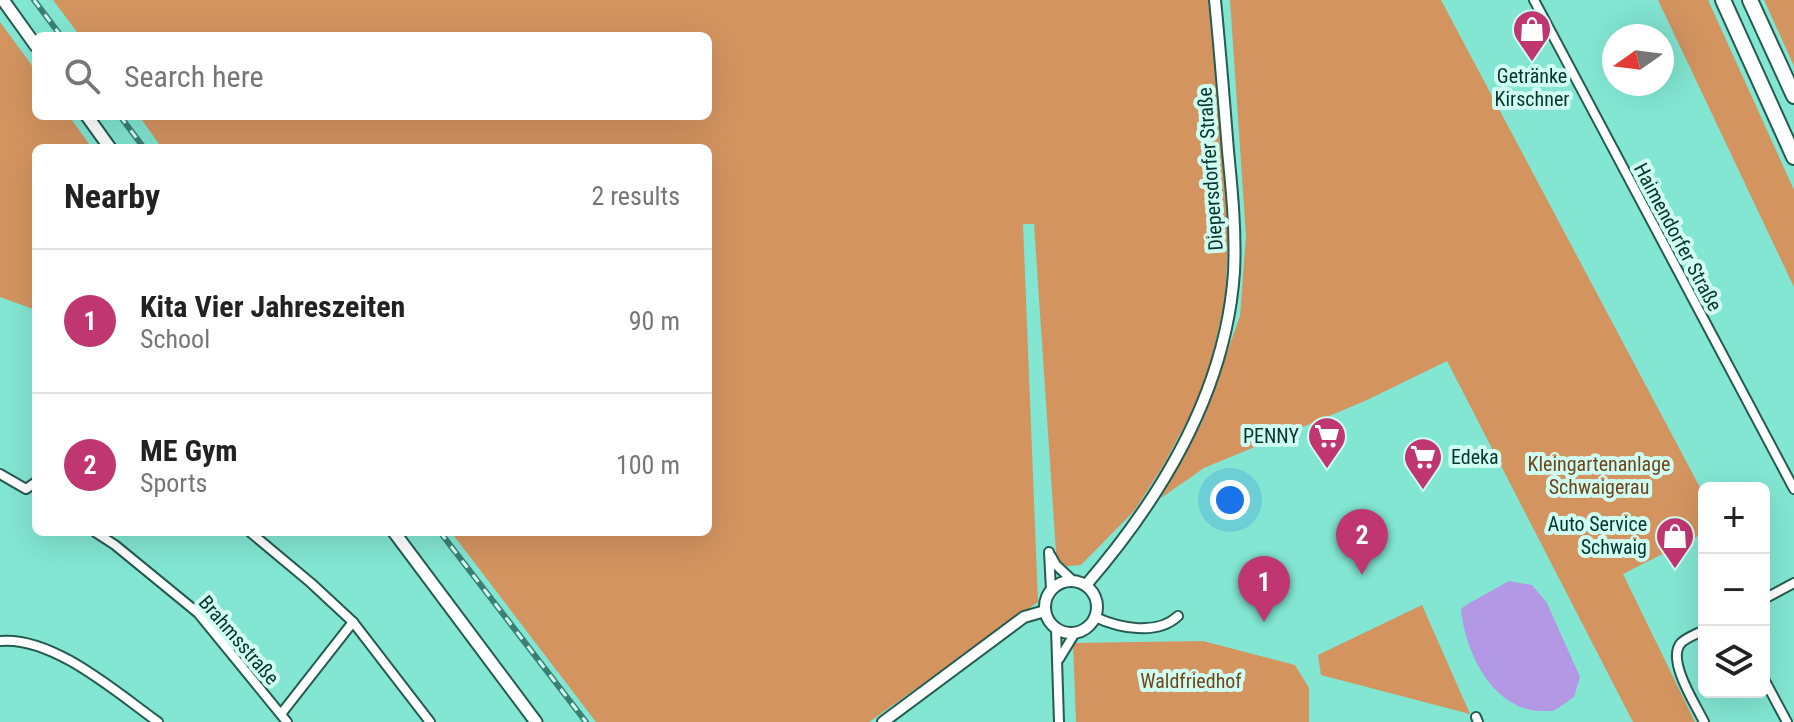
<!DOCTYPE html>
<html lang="en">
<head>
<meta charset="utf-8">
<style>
	body { margin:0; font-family:"Roboto Condensed",sans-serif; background:#f6f6f6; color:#222 }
	.controls { position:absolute; right:24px; bottom:24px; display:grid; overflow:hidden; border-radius:12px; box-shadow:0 8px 32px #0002 }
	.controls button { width:72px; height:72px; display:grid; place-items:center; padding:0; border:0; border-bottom:2px solid #e0e0e0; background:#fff; color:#222; font:40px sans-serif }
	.compass { position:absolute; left:1602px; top:24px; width:72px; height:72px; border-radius:50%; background:#fff; box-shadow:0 8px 32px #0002; rotate:256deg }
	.you { position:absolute; left:1230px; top:500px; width:28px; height:28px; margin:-20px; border:6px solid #fff; border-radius:50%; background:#1a73e8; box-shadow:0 0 0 12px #1a73e833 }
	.badge { display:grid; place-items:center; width:52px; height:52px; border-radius:50%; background:#c03670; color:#fff; font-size:26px; font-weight:700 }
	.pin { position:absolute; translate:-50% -66px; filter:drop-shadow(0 2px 4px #0008) }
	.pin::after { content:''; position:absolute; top:42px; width:28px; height:24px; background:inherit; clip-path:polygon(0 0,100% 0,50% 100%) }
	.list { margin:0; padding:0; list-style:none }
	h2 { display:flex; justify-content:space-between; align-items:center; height:104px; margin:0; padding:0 32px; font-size:34px }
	h2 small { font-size:26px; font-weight:400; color:#767676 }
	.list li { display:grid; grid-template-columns:52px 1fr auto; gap:24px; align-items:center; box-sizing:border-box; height:144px; padding:0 32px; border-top:2px solid #e0e0e0 }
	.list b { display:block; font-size:30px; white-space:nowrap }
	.list p { margin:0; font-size:26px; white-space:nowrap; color:#767676 }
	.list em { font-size:26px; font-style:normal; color:#767676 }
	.icon { flex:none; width:44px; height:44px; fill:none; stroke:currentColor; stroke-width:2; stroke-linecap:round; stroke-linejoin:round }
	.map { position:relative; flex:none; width:1794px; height:722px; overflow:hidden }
	.search { position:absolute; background:#fff; box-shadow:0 8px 32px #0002; left:32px; top:32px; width:680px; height:88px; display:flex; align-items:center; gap:20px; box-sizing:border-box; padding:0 28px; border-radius:12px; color:#767676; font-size:30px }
	.panel { position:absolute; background:#fff; box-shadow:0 8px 32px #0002; left:32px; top:144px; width:680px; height:392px; border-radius:12px }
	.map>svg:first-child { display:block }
	.green { fill:#d39460 }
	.water { fill:#b399e5 }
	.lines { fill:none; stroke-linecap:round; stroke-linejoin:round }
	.minor-casing { stroke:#255b51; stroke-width:12 }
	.tertiary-casing { stroke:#255b51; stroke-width:14 }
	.secondary-casing { stroke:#255b51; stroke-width:15 }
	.motorway-casing { stroke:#255b51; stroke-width:18 }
	.minor { stroke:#fff; stroke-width:8 }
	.tertiary { stroke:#fff; stroke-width:10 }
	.secondary { stroke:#fff; stroke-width:11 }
	.motorway { stroke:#fff; stroke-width:14 }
	.rail-casing { stroke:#3b7f73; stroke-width:6 }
	.rail { stroke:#cffdf2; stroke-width:3; stroke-dasharray:9; stroke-linecap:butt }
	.labels { text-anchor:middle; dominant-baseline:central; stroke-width:8; stroke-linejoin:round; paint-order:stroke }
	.poi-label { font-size:20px; fill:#07352e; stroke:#cffdf2; text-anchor:end }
	.street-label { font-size:20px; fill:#07352e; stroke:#cffdf2 }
	.park-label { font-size:20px; fill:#72441b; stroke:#cffdf2 }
</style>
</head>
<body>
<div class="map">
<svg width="1794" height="722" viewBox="0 0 1794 722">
	<rect width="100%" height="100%" fill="#82e6d2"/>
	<!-- green -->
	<g class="green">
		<path d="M 53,0 L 1208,0 L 1227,182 L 1229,226 L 1225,299 L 1215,344 L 1202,393 L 1163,466 L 1134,511 L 1081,565 L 1057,567 L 1034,224 L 1023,224 L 1038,602 L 869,722 L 596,722 L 451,532 L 708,532 L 708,148 L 162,148 L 139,116 L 708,116 L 708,36 L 80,36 Z"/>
		<path d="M 1230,0 L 1441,0 L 1704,495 L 1704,533 L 1623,574 L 1695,722 L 1633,722 L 1447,361 L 1365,401 L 1204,468 L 1161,498 L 1203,420 L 1240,316 L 1246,236 Z"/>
		<path d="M 1658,0 L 1708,0 L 1794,190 L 1794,287 Z"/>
		<path d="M 1764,0 L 1794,0 L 1794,66 Z"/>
		<path d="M 0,22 L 36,71 L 36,116 L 69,116 L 92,148 L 36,148 L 36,310 L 0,297 Z"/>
		<path d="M 1422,605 L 1470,714 L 1321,675 L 1318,655 Z"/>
		<path d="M 1203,641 L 1295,665 L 1309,688 L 1309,722 L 1076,722 L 1073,643 Z"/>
	</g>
	<!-- water -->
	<path class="water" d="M 1509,581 L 1532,585 L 1547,603 L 1580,677 L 1574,697 C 1567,701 1559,709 1552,711 C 1550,711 1542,711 1540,711 C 1492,709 1465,652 1461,609 L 1466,605 Z"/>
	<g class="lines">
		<!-- minor casing -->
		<g class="minor-casing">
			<g id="minor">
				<path d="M 1534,0 L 1794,489"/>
				<path d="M 0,474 L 26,489 L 36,482"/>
				<path d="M 95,532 L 115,545 L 198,613 L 287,722"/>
				<path d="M 250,532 L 311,583 L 353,622 L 430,722"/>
				<path d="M 1049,552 L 1051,590"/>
				<path d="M 1051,556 L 1056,565 L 1072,580"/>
				<path d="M 1764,599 L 1794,583"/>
				<path d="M 1095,617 C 1119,628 1157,636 1178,616"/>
				<path d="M 1056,628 L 1059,722"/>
				<path d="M 1704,630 C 1697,634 1687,637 1681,643 C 1666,660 1696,705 1704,722"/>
				<path d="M 0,641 C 53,636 116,692 158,722"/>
				<path d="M 1059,659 L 1075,633"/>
				<path d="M 1764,679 L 1787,722"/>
				<path d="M 281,714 L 353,622"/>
				<path d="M 1476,717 L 1478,722"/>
			</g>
		</g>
		<!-- tertiary casing -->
		<g class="tertiary-casing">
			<g id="tertiary">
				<circle cx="1071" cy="607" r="26"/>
				<path d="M 1086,585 C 1162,497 1226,391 1234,272 C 1236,232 1232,191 1228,151 C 1224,101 1220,50 1215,0"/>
				<path d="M 883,722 L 1024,617 L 1045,611"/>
			</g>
		</g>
		<!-- secondary casing -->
		<g class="secondary-casing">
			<g id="secondary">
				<path d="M 3,0 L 36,46"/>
				<path d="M 87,116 L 110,148"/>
				<path d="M 394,532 L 536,722"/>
			</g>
		</g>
		<!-- motorway casing -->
		<g class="motorway-casing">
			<g id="motorway">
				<path d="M 1723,0 L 1794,157"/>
				<path d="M 1750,0 L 1794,96"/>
			</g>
		</g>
		<!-- minor -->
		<use href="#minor" class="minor"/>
		<!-- tertiary -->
		<use href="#tertiary" class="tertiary"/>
		<!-- secondary -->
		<use href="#secondary" class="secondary"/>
		<!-- motorway -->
		<use href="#motorway" class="motorway"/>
		<!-- rail casing -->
		<g class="rail-casing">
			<g id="rail">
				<path d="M 34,0 L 61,36"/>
				<path d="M 120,116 L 144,148"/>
				<path d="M 440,532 L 586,722"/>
			</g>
		</g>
		<!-- rail -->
		<use href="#rail" class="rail"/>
	</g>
	<!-- icons -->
	<defs>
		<g id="shop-pin" transform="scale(2)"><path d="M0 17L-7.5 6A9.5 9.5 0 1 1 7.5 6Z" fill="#c03670" stroke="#cffdf2"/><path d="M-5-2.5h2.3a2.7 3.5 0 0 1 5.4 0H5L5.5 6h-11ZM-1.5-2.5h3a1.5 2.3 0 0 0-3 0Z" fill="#fff"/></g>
		<g id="supermarket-pin" transform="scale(2)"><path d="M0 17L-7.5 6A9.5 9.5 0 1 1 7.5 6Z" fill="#c03670" stroke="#cffdf2"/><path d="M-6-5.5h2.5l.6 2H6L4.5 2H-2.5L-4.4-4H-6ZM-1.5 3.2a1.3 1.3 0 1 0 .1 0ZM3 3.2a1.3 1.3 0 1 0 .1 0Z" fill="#fff"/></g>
	</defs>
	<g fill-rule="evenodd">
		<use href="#shop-pin" x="1532" y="29"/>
		<use href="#supermarket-pin" x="1327" y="436"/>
		<use href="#supermarket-pin" x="1423" y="457"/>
		<use href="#shop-pin" x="1675" y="536"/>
	</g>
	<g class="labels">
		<!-- poi labels -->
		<g class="poi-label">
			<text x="1532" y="76" text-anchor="middle">Getränke<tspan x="1532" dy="23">Kirschner</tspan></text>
			<text x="1299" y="436">PENNY</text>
			<text x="1451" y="457" text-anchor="start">Edeka</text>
			<text x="1647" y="524">Auto Service<tspan x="1647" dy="23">Schwaig</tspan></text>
		</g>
		<!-- street labels -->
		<g class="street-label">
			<text transform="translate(1210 169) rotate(-94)">Diepersdorfer Straße</text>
			<text transform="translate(1678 237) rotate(62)">Haimendorfer Straße</text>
			<text transform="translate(239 640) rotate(49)">Brahmsstraße</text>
		</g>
		<!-- park labels -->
		<g class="park-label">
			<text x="1599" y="464">Kleingartenanlage<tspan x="1599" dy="23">Schwaigerau</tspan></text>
			<text x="1191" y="681">Waldfriedhof</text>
		</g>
	</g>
</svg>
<div class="controls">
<button>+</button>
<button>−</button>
<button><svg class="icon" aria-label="layers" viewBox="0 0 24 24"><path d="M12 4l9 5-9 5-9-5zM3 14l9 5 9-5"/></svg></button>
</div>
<svg class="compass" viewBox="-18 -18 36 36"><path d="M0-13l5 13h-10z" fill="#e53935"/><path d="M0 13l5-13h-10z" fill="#767676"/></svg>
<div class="you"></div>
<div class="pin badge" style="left:1264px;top:622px">1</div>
<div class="pin badge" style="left:1362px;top:575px">2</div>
<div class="search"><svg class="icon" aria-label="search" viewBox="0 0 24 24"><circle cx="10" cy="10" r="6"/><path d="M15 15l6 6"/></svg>Search here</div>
<section class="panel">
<h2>Nearby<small>2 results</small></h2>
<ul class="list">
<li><span class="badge">1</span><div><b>Kita Vier Jahreszeiten</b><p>School</p></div><em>90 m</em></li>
<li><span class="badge">2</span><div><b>ME Gym</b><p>Sports</p></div><em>100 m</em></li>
</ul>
</section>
</div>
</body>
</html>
